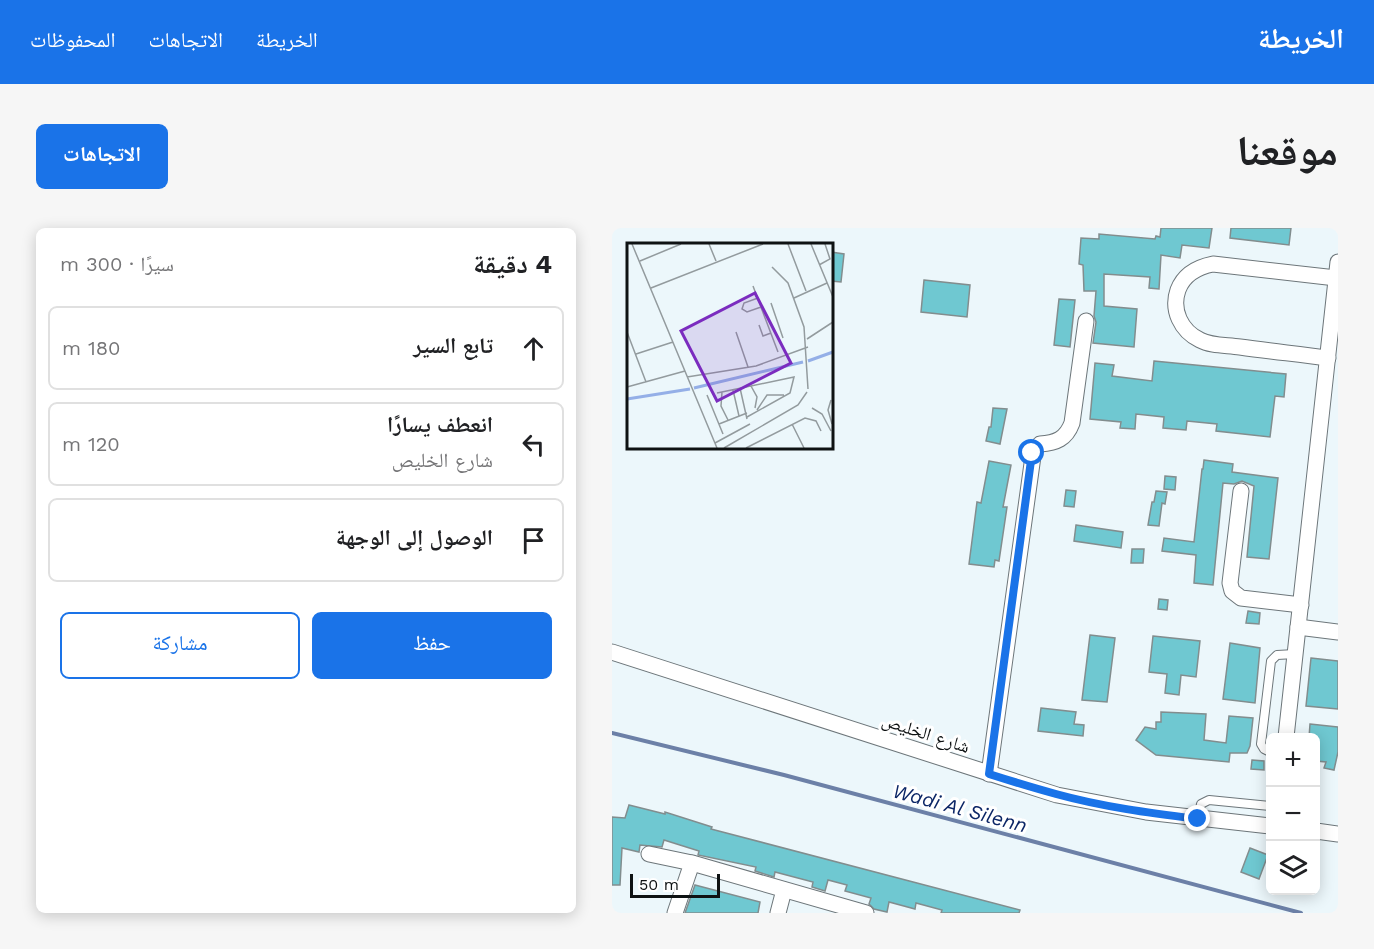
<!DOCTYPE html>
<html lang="ar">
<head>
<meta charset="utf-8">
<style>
	body { margin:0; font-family:"Work Sans","Noto Naskh Arabic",sans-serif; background:#f6f6f6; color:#202124; direction:rtl }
	.controls { position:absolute; right:18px; bottom:18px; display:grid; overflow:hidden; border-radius:9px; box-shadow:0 3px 15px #0003 }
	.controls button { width:54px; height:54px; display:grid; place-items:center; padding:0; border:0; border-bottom:2px solid #e0e0e0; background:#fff; color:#202124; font:30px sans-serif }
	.scale { position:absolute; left:18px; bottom:15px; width:90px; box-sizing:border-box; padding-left:6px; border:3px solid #0e1213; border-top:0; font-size:16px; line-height:21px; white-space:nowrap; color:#0e1213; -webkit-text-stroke:4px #fff; paint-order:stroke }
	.stop { position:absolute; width:18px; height:18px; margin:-14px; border:4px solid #1a73e8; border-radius:50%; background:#fff }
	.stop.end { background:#1a73e8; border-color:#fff; box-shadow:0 2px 6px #0008 }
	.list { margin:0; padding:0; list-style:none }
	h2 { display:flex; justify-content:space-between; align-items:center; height:78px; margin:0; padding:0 24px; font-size:26px }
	h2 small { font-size:20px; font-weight:400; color:#757577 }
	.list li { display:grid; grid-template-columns:39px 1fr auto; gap:18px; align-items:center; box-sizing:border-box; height:84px; margin:0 12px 12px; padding:0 12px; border:2px solid #e0e0e0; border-radius:9px }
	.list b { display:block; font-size:22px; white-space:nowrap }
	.list p { margin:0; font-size:20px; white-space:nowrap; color:#757577 }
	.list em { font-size:20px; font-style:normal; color:#757577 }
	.actions { display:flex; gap:12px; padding:18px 24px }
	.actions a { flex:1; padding:14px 0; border:2px solid #1a73e8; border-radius:9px; text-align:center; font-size:21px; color:#1a73e8 }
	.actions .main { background:#1a73e8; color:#fff }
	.icon { flex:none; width:33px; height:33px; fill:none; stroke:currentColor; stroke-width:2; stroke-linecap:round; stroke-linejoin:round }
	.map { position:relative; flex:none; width:726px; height:685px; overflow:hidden; direction:ltr; border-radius:9px }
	header { display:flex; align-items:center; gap:36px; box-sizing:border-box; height:84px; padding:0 30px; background:#1a73e8; color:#fff }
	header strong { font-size:28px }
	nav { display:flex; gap:33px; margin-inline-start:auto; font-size:21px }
	.intro { display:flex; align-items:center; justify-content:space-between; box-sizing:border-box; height:144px; padding:0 36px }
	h1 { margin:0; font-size:42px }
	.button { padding:15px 27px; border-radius:9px; background:#1a73e8; color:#fff; font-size:21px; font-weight:700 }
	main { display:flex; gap:36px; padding:0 36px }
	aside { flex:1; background:#fff; border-radius:9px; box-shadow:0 3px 15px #0003 }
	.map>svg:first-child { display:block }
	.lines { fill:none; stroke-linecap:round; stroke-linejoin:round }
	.stream { stroke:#6c80a7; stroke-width:4 }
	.building { fill:#6fc8d1; stroke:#828d8e; stroke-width:1.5 }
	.lane-casing { stroke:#6d767a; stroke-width:10 }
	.street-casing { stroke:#6d767a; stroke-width:17 }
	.lane { stroke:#fff; stroke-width:8 }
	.street { stroke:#fff; stroke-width:15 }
	.route { stroke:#1a73e8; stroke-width:8 }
	.labels { text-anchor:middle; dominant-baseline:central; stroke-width:6; stroke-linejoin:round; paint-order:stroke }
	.street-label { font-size:18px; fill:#0e1213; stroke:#fff }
	.water-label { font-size:20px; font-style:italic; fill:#0c2666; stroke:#fff }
	.inset-river { fill:none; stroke:#94afe7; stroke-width:3 }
	.inset-road { fill:none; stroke:#939b9e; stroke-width:1.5 }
	.view { fill:#7b2cbf; fill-opacity:0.15; stroke:#7b2cbf; stroke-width:3 }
	.inset-edge { fill:none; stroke:#0e1213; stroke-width:3 }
</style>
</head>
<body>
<header>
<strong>الخريطة</strong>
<nav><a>الخريطة</a><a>الاتجاهات</a><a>المحفوظات</a></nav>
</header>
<div class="intro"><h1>موقعنا</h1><a class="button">الاتجاهات</a></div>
<main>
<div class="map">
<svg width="726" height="685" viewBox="0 0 726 685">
	<rect width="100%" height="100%" fill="#ecf7fb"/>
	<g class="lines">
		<!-- stream -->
		<path class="stream" d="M 0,505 L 172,547 L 689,685"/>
	</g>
	<!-- building -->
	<g class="building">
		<path d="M 549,0 L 600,0 L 597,20 L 570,17 L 568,30 L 549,27 L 547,61 L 537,60 L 538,49 L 492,46 L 492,78 L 525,81 L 522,119 L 481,115 L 484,94 L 482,88 L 484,63 L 472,63 L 471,37 L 467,36 L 469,10 L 487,11 L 487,6 L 543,11 L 544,8 L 548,9 Z"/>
		<path d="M 619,0 L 679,0 L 677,17 L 618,10 Z"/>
		<path d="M 219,24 L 232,26 L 229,54 L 219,53 Z"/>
		<path d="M 312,52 L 358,57 L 355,89 L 309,84 Z"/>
		<path d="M 447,71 L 463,72 L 458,119 L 442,117 Z"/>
		<path d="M 542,133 L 674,146 L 672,169 L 663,168 L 658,209 L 604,203 L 605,196 L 575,193 L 574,202 L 551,200 L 552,189 L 524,186 L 523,201 L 508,200 L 509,194 L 478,191 L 483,135 L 502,137 L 500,148 L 540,153 Z"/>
		<path d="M 381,180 L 395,181 L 388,216 L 374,213 L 377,199 L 379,199 Z"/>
		<path d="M 592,232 L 621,236 L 620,244 L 666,250 L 657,331 L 635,329 L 642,258 L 630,253 L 622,256 L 611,255 L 601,357 L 582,355 L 584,327 L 550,323 L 552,310 L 582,314 L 590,241 L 591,241 Z"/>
		<path d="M 377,233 L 399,237 L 391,279 L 395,279 L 387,333 L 383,332 L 382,339 L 357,336 L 365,274 L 369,275 Z"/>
		<path d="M 553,248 L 564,249 L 563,262 L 552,261 Z"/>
		<path d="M 454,262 L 464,263 L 462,279 L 452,278 Z"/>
		<path d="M 544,263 L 555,264 L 553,276 L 550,275 L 547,298 L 536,297 L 540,274 L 542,274 Z"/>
		<path d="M 464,297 L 511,304 L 509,320 L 462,313 Z"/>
		<path d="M 520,321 L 532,321 L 531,335 L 519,335 Z"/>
		<path d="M 547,371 L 556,372 L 555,382 L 546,381 Z"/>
		<path d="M 636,383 L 648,385 L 647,396 L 634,395 Z"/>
		<path d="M 478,407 L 503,410 L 495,474 L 470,472 Z"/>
		<path d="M 541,408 L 588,413 L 584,449 L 569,447 L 567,467 L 553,465 L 555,446 L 537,444 Z"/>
		<path d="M 618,415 L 648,420 L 643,475 L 611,471 Z"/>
		<path d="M 699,430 L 726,433 L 726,481 L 694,478 Z"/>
		<path d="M 429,480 L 464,484 L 462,496 L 472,497 L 471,508 L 426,503 Z"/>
		<path d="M 549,484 L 594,486 L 592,512 L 614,515 L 617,488 L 641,490 L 638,518 L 635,525 L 618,525 L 617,534 L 544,527 L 524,512 L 533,499 L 544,501 L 544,494 L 549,494 Z"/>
		<path d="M 698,496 L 726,499 L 726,524 L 722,542 L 712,540 L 714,534 L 704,533 L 704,510 L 697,510 Z"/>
		<path d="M 640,532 L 652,533 L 652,542 L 639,541 Z"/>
		<path d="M 17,577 L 53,586 L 53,584 L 100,599 L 99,601 L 408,682 L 407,685 L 329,685 L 330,682 L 304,675 L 303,681 L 277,674 L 275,684 L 262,681 L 257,676 L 259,670 L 233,663 L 235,657 L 216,652 L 213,663 L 200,659 L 201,654 L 163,644 L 162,649 L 143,643 L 144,639 L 86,627 L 87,623 L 52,612 L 50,619 L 28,617 L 27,624 L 10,620 L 8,657 L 0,657 L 0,589 L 13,590 Z"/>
		<path d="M 638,620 L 656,627 L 647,651 L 629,644 Z"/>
		<path d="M 83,657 L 148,674 L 146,685 L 73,685 Z"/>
	</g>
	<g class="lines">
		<!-- lane casing -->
		<g class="lane-casing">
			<g id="lane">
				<path d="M 658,524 L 652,521 L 649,516 L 659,433 L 665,427 L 683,426"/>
				<path d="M 586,590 L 589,576 L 597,572 L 658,578"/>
			</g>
		</g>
		<!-- street casing -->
		<g class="street-casing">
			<g id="street">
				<path d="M 716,130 C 686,126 657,123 628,119 C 615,117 599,118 588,112 C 569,103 559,82 566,62 C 572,46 586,39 601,36 L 724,50"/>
				<path d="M 428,216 C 444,215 454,211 460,195 L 474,93"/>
				<path d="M 629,263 L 618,355 L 620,363 L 629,370 L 689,377"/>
				<path d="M 686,399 L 726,404"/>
				<path d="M 0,424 L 445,567 L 534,584 L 658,598"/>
				<path d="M 674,509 L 726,34"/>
				<path d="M 377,546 L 422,221"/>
				<path d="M 704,603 L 726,606"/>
				<path d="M 37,626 L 80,635 L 254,685"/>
				<path d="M 63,685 L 80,635"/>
				<path d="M 166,685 L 172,662"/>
			</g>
		</g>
		<!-- lane -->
		<use href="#lane" class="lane"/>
		<!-- street -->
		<use href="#street" class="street"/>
	</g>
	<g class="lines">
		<!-- route -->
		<path class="route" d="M 420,225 L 377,546 C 399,553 422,560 444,566 C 491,579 538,585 586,591"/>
	</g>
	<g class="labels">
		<!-- street labels -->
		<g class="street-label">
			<text transform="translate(314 505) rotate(18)">شارع الخليص</text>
		</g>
		<!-- water labels -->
		<g class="water-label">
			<text transform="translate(348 580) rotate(15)">Wadi Al Silenn</text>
		</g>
	</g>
	<!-- overview -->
	<g transform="translate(15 15)">
		<rect width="206" height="206" fill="#ecf7fb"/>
		<path class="inset-river" d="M 181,118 L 206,109M 67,145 L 176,119M 0,156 L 63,146"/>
		<path class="inset-road" d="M 5,1 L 90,205M 82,1 L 89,18M 161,1 L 179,48M 184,1 L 206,54M 13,18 L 54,1M 192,22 L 203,16 L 198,1M 145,24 L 161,40 L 177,84 L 181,146M 126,43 L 151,109M 24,45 L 136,1M 131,55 L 117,60 L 115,66 L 120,69 L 134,64M 167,55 L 200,40M 144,60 L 156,95M 132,82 L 136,93 L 144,90M 0,89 L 19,139M 109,89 L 121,124M 180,96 L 206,79M 9,111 L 46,99M 60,134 L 129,123 L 181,104M 124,143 L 130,154 L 128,165M 0,144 L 58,128M 113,145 L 120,176M 106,147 L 112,173M 95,149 L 94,163 L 101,177M 90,150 L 167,134 L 163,150 L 120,174M 80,152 L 96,191M 204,157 L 201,167 L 205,181M 185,165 L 195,171 L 204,188M 130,167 L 140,152 L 157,152M 92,181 L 120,170M 165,181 L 177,205M 88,200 L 123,181M 97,205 L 171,162 L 180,149M 119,205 L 178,175 L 189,178 L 194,188"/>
		<path class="view" d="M 128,50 L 164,120 L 90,158 L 54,88 Z"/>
		<rect width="206" height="206" class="inset-edge"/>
	</g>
</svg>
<div class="controls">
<button>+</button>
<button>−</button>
<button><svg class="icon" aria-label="layers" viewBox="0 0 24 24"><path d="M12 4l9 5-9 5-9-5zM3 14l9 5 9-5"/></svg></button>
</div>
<div class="scale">50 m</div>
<div class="stop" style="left:420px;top:225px"></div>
<div class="stop end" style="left:586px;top:591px"></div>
</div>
<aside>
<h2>4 دقيقة<small>سيرًا · 300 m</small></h2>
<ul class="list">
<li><svg class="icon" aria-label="ahead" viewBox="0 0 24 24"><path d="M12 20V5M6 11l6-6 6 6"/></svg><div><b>تابع السير</b></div><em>180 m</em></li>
<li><svg class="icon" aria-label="left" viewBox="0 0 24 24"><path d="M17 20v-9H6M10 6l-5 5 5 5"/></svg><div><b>انعطف يسارًا</b><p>شارع الخليص</p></div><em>120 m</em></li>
<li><svg class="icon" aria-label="arrive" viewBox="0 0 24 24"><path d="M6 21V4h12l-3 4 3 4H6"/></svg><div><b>الوصول إلى الوجهة</b></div></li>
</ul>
<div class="actions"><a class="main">حفظ</a><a>مشاركة</a></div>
</aside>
</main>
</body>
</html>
